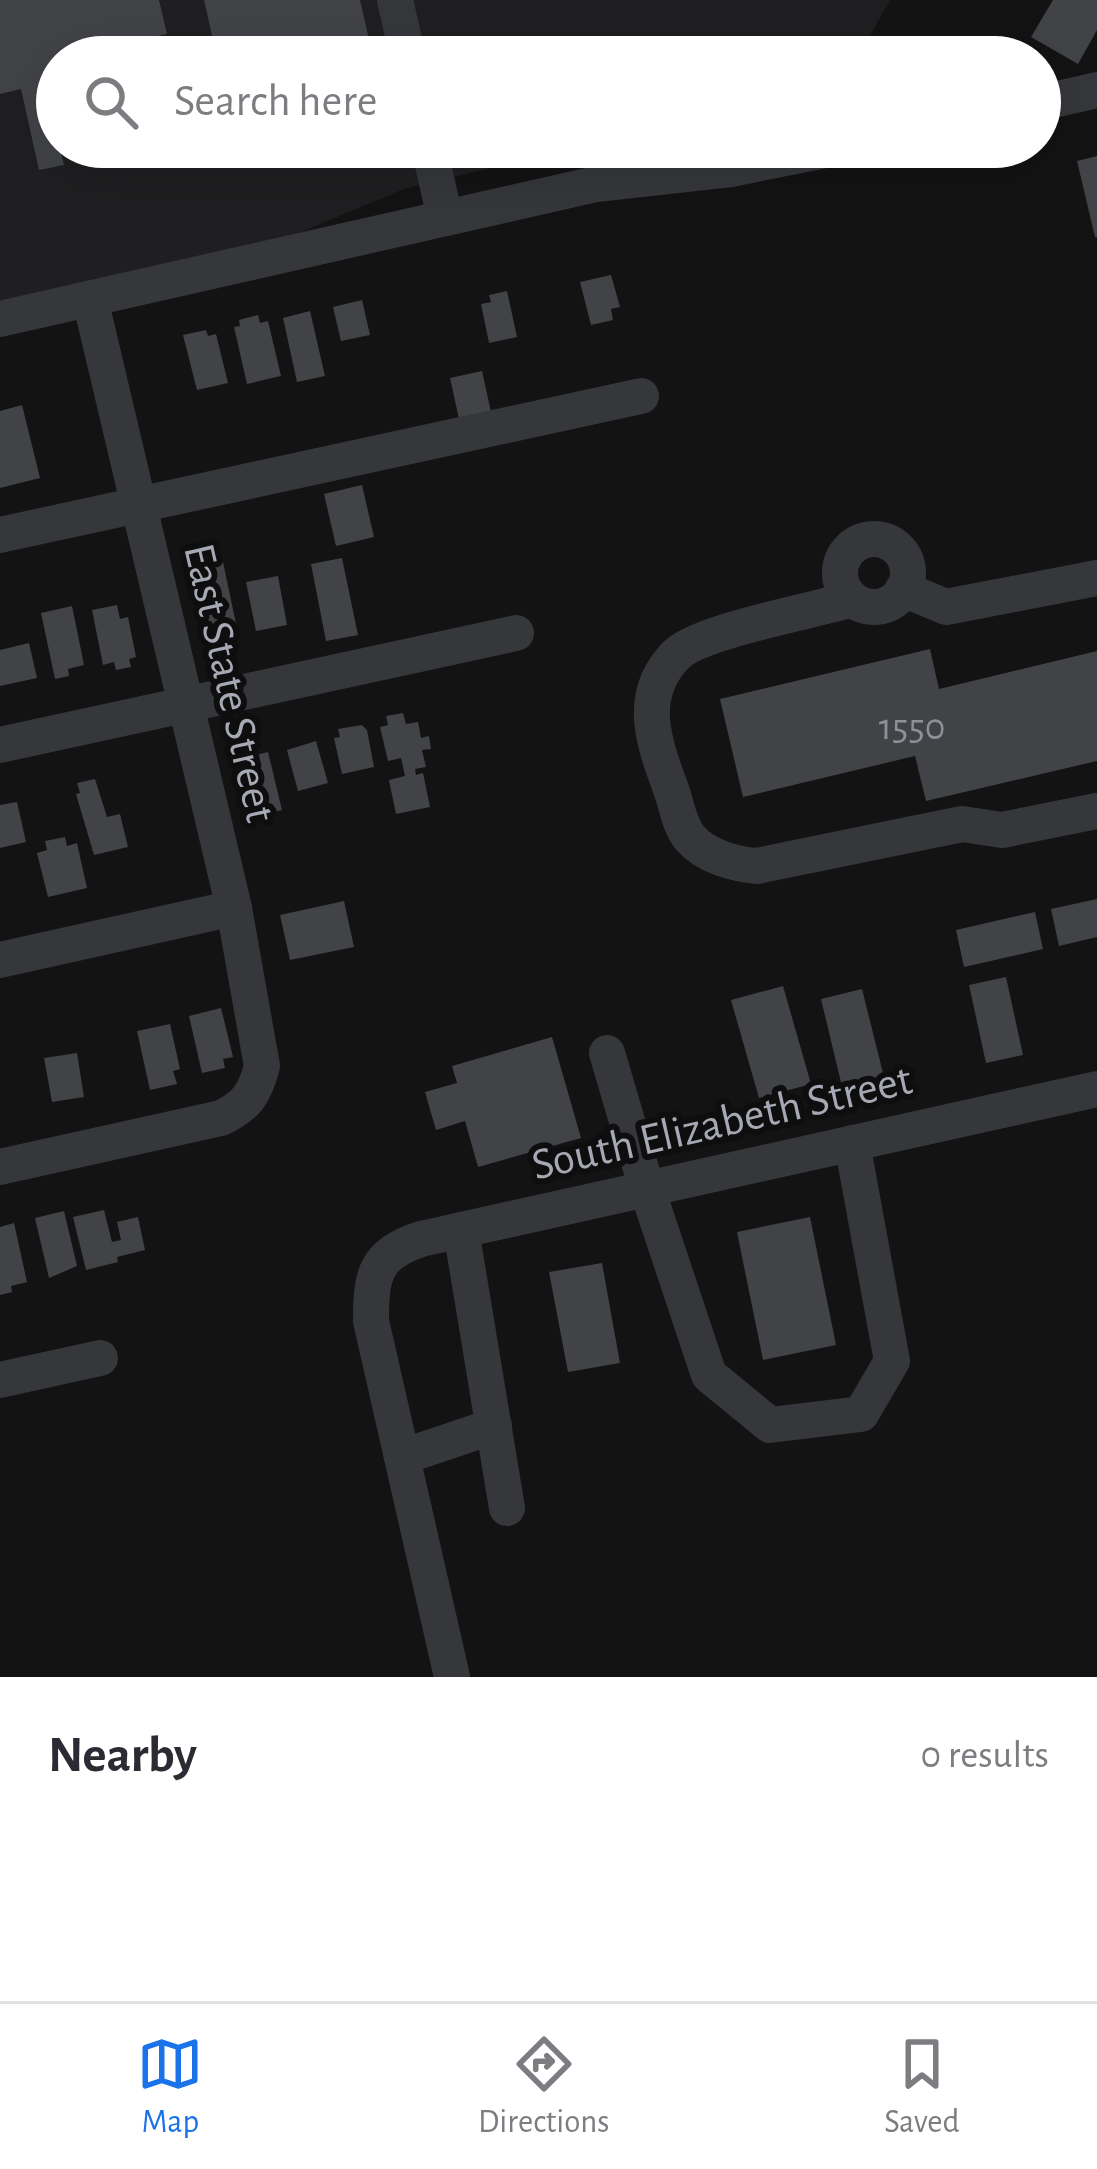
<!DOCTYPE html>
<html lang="en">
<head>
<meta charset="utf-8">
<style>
	body { margin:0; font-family:"Alegreya Sans",sans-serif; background:#f2f2f3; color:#2b2b33 }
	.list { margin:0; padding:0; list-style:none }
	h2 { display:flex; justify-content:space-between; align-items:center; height:156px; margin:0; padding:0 48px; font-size:51px }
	h2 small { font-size:39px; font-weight:400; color:#7c7c81 }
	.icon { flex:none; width:66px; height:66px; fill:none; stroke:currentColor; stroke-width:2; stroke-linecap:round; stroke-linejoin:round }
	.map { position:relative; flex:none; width:1097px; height:1677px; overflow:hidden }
	.search { position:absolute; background:#fff; box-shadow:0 12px 48px #0002; left:36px; right:36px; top:36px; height:132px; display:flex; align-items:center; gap:30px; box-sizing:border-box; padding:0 42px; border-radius:66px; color:#7c7c81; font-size:45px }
	.sheet { height:324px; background:#fff }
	nav { display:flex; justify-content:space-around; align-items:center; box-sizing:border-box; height:168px; border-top:3px solid #e1e1e2; background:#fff; font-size:33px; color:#7c7c81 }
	nav a { display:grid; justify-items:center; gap:6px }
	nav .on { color:#1a73e8 }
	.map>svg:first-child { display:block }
	.built { fill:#1f1f21 }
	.building { fill:#424347 }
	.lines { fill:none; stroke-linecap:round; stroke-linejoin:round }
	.minor { stroke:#36373b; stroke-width:36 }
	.labels { text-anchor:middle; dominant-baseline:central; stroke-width:12; stroke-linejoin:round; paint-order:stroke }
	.number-label { font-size:39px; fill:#8d9098 }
	.street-label { font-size:45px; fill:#a6a9b3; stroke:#0e0e0f }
</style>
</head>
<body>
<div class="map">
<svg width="1097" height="1677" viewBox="0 0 1097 1677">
	<rect width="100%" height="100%" fill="#131314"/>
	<!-- built -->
	<path class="built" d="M 0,0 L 890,0 L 858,57 L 57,57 L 57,147 L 578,147 L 404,189 L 275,243 L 0,304 Z"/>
	<!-- building -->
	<g class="building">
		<path d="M 0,0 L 159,0 L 167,34 L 102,48 L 104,57 L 57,57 L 54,121 L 64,165 L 39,170 L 21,89 L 0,94 Z"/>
		<path d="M 204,0 L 360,0 L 373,57 L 217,57 Z"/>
		<path d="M 1053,0 L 1097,0 L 1097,30 L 1078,64 L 1031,37 Z"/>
		<path d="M 1097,156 L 1097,237 L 1095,237 L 1077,161 Z"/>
		<path d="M 611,275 L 620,307 L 611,309 L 613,320 L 591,325 L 580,282 Z"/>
		<path d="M 507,291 L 517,337 L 489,343 L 481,304 L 491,302 L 489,295 Z"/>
		<path d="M 362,300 L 370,335 L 341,341 L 333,307 Z"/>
		<path d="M 310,311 L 325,376 L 297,382 L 283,318 Z"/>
		<path d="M 258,315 L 260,323 L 268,321 L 281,376 L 247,384 L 234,327 L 240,326 L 239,320 Z"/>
		<path d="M 206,330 L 208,336 L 216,334 L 228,383 L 197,390 L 183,335 Z"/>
		<path d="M 482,371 L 491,412 L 459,419 L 450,378 Z"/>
		<path d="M 22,405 L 40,478 L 0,488 L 0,411 Z"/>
		<path d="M 362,485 L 374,537 L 336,546 L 324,494 Z"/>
		<path d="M 342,558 L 358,635 L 326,641 L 311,564 Z"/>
		<path d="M 223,562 L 239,638 L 211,644 L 195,568 Z"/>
		<path d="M 278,576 L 287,625 L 256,631 L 246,582 Z"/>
		<path d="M 117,605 L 120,619 L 128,617 L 136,657 L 129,659 L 131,667 L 116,670 L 114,662 L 103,665 L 92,610 Z"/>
		<path d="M 72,606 L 84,665 L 68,669 L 69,676 L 55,679 L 41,613 Z"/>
		<path d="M 29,643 L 37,678 L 0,686 L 0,650 Z"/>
		<path d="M 930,649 L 939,689 L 1097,651 L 1097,761 L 926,801 L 915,756 L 743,797 L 720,699 Z"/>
		<path d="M 403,713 L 406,724 L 418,722 L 421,738 L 429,736 L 431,749 L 422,750 L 426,767 L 415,769 L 416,775 L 423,773 L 430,807 L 396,814 L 389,780 L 405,776 L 401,758 L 388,761 L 380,727 L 388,725 L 386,716 Z"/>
		<path d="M 362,725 L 367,730 L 374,767 L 342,774 L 334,738 L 340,737 L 338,729 Z"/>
		<path d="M 316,741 L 328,783 L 298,791 L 287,750 Z"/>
		<path d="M 268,752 L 282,810 L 250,818 L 236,760 Z"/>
		<path d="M 95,779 L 107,817 L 120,814 L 128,847 L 94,855 L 76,794 L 80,793 L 77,783 Z"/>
		<path d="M 17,802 L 26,842 L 0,848 L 0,805 Z"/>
		<path d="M 65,837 L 67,846 L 77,843 L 87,888 L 48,897 L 37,853 L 47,850 L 45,841 Z"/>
		<path d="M 1097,899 L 1097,937 L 1059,946 L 1051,909 Z"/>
		<path d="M 344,901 L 354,947 L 290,960 L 280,915 Z"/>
		<path d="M 1035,912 L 1043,949 L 964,967 L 956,930 Z"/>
		<path d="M 1006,977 L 1023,1055 L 986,1063 L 969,985 Z"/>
		<path d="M 783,986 L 811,1084 L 759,1098 L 731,1000 Z"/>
		<path d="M 862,989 L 887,1089 L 845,1099 L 821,999 Z"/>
		<path d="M 221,1008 L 233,1057 L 223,1059 L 225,1068 L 202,1073 L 189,1016 Z"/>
		<path d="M 170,1024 L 180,1069 L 173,1071 L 177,1084 L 150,1090 L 137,1031 Z"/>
		<path d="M 552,1037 L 581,1138 L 478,1167 L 465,1121 L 436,1130 L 425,1092 L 457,1083 L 452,1066 Z"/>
		<path d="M 77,1053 L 84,1097 L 52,1102 L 44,1058 Z"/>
		<path d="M 104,1210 L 112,1242 L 121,1240 L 117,1222 L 138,1217 L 145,1250 L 117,1257 L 118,1262 L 86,1270 L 73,1217 Z"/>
		<path d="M 64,1211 L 77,1266 L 49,1278 L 35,1218 Z"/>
		<path d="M 810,1217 L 836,1345 L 763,1360 L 737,1232 Z"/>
		<path d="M 14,1223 L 27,1282 L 11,1286 L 12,1292 L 0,1295 L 0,1227 Z"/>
		<path d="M 602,1263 L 620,1363 L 568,1372 L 549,1272 Z"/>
	</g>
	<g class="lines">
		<!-- minor -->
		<g class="minor">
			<path d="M 395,0 L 408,57"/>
			<path d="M 1040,103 L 1097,90"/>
			<path d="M 429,147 L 445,218"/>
			<path d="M 0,319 L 596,184 L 731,169 L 840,147"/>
			<path d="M 0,535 L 641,396"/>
			<circle cx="874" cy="573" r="34"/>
			<path d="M 903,589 L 946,607 L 1097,578"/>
			<path d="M 852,599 C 814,611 699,631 676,655 C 634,698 656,747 673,795 C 677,808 680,826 690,838 C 705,856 734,864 757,866 L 962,824 L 1002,830 L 1097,811"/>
			<path d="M 0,745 L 516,633"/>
			<path d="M 0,960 L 234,908"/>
			<path d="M 607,1053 L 647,1189 L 709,1375 L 770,1425 L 861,1414 L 892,1361 L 852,1143"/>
			<path d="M 0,1167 L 221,1118 C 247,1106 255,1093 262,1066 L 234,908 L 90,299"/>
			<path d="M 461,1230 L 507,1508"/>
			<path d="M 0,1380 L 100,1358"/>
			<path d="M 402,1457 L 494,1426"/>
			<path d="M 452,1677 L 371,1321 C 371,1276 374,1254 421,1239 L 1097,1089"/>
		</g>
	</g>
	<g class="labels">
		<!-- number labels -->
		<g class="number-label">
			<text x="912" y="727">1550</text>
		</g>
		<!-- street labels -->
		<g class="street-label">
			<text transform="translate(229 683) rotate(77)">East State Street</text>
			<text transform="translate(722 1123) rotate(-13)">South Elizabeth Street</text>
		</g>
	</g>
</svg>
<div class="search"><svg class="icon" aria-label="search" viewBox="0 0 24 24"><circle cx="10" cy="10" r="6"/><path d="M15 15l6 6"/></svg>Search here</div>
</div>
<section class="sheet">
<h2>Nearby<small>0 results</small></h2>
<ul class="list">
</ul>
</section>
<nav>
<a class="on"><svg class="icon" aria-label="map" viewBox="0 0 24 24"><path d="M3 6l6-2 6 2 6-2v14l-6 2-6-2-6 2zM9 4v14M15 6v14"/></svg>Map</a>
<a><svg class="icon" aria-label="directions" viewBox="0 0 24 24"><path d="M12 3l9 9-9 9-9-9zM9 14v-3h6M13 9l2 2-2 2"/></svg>Directions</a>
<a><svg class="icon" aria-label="saved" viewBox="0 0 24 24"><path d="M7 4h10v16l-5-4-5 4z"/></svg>Saved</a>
</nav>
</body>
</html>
